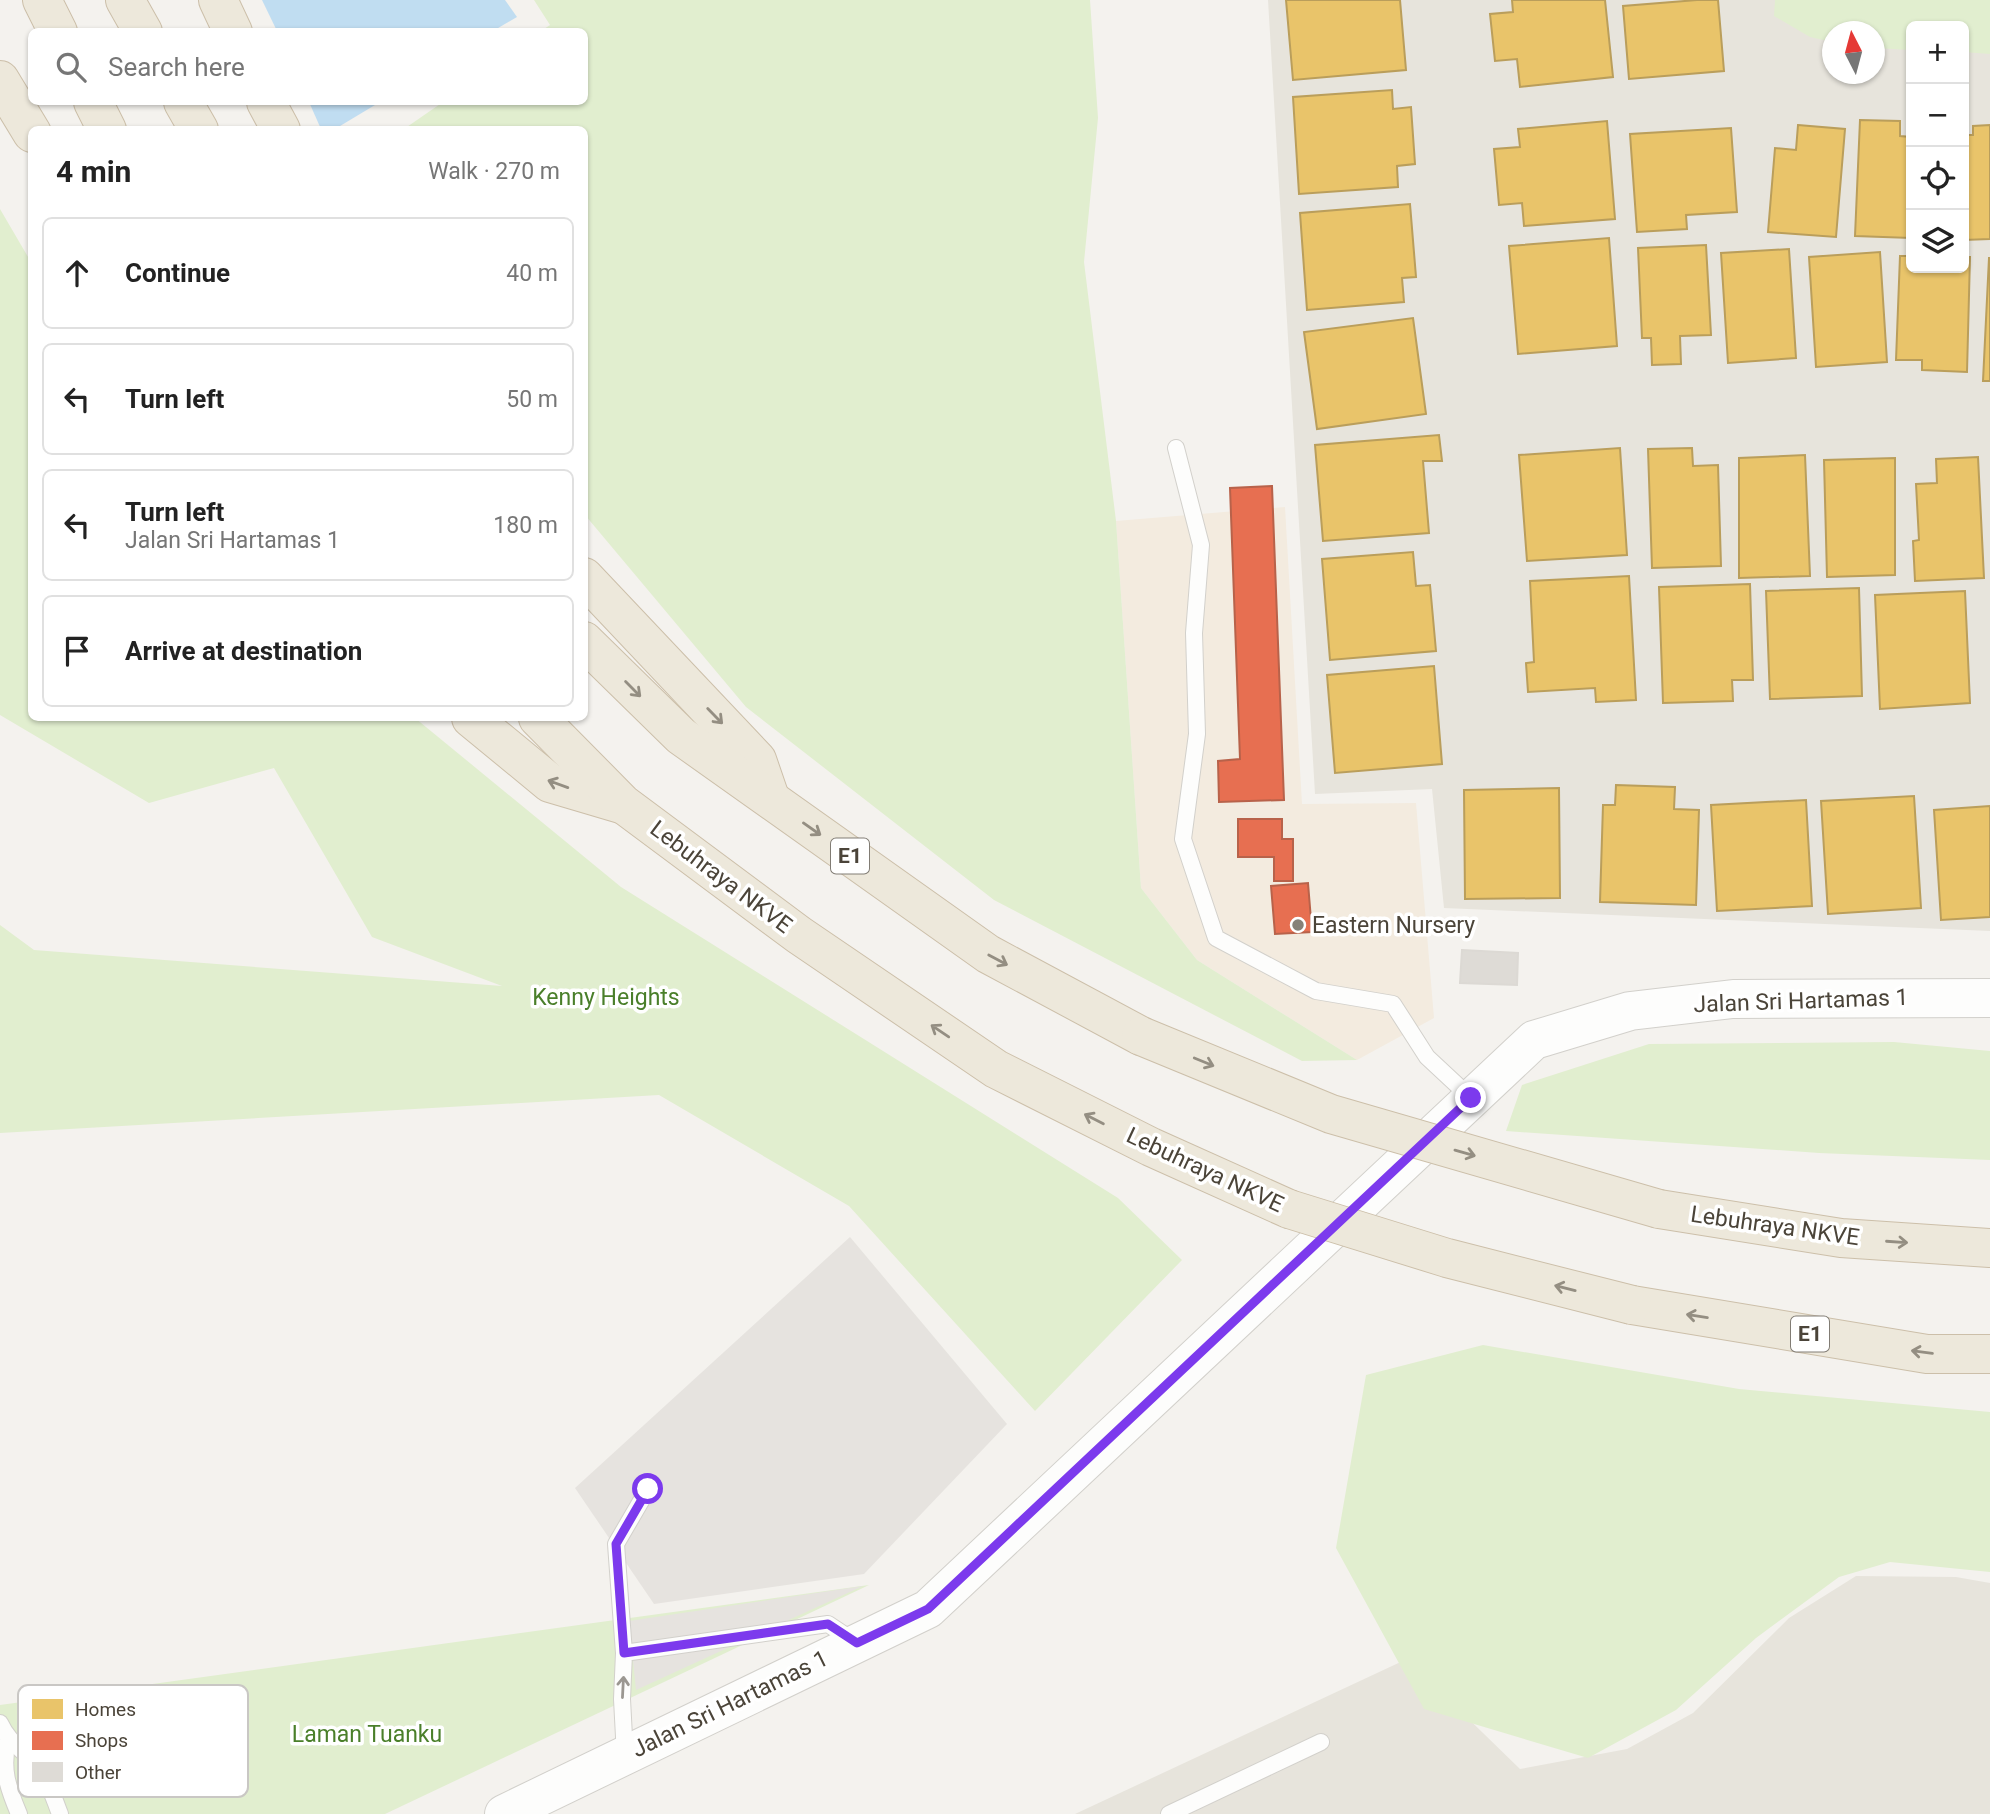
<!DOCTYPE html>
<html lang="en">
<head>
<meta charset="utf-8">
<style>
	body { margin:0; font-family:Roboto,sans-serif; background:#f6f6f6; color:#222 }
	.controls { position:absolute; right:21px; top:21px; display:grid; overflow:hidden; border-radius:10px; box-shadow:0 2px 5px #0004 }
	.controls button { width:63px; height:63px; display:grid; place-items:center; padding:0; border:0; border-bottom:2px solid #e0e0e0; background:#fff; color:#222; font:35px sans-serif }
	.compass { position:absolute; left:1822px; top:21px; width:63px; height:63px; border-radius:50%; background:#fff; box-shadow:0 2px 5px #0004; rotate:354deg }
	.stop { position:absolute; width:21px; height:21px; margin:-16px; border:5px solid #7c3aed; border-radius:50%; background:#fff }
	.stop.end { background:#7c3aed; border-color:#fff; box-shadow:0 2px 7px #0008 }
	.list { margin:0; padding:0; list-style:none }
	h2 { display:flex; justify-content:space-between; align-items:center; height:91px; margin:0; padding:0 28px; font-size:30px }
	h2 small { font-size:23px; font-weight:400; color:#767676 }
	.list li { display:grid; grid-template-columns:46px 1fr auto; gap:21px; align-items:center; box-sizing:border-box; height:112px; margin:0 14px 14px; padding:0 14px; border:2px solid #e0e0e0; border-radius:10px }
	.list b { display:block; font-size:26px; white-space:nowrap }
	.list p { margin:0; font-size:23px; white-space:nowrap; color:#767676 }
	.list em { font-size:23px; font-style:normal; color:#767676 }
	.icon { flex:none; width:38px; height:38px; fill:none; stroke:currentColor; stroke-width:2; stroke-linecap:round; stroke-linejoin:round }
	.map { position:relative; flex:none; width:1990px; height:1814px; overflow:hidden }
	.search { position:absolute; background:#fff; box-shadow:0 2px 5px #0004; left:28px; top:28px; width:560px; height:77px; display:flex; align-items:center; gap:18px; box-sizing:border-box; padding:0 24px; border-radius:10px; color:#767676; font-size:26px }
	.panel { position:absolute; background:#fff; box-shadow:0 2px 5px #0004; left:28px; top:126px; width:560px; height:595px; border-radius:10px }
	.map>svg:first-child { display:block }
	.residential { fill:#e7e4dc; fill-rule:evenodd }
	.commercial { fill:#f3ebdf }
	.green { fill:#e1eecf }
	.parking { fill:#e6e3df }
	.water { fill:#c0ddf1 }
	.homes { fill:#e9c46a; stroke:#ba9e5b; stroke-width:2 }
	.shops { fill:#e76f51; stroke:#b8624a; stroke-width:2 }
	.building { fill:#dedbd6; stroke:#dcd9d4; stroke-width:2 }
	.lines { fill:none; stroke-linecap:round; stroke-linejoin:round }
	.service-casing { stroke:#d2d0cb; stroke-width:18 }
	.tertiary-casing { stroke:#d2d0cb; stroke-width:40 }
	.motorway-casing { stroke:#ccbfa9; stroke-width:40 }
	.service { stroke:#fdfdfc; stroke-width:16 }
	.tertiary { stroke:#fdfdfc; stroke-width:38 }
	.motorway { stroke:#ede8db; stroke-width:38 }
	.motorway-bridge-casing { stroke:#ccbfa9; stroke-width:40; stroke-linecap:butt }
	.motorway-bridge { stroke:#ede8db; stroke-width:38 }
	.oneway { stroke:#948e82 }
	.oneway2 { stroke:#9b9791 }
	.route { stroke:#7c3aed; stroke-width:9 }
	.poi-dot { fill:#868178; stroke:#fff; stroke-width:2.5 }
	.labels { text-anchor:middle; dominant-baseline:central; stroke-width:7; stroke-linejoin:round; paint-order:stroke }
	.shield { fill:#fff; stroke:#817c74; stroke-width:2 }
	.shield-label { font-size:21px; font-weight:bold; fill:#4b4439 }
	.street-label { font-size:23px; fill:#4b4439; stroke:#fff }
	.poi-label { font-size:23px; fill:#4b4439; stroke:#fff; text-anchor:start }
	.park-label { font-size:23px; fill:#4a7f2a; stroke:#fff }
	.key { fill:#fff; stroke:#c9c7c4; stroke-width:2 }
	.key-label { font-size:19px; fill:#4b4439 }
</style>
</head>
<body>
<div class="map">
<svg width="1990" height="1814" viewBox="0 0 1990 1814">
	<rect width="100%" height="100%" fill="#f4f2ee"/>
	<!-- residential -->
	<g class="residential">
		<path d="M 1268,0 L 1990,0 L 1990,931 L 1444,908 L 1432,789 L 1315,794 ZM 1911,26 L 1964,26 L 1964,268 L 1911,268 ZM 1832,32 L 1874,32 L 1874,74 L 1832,74 Z"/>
		<path d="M 1856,1576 L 1956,1577 L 1990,1583 L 1990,1814 L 1075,1814 L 1407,1659 L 1520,1769 L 1627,1749 L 1693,1713 L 1789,1618 Z"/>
	</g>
	<!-- commercial -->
	<path class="commercial" d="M 1285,507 L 1302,804 L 1416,803 L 1434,1018 L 1357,1060 L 1197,960 L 1141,888 L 1116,521 Z"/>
	<!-- green -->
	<g class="green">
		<path d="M 534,0 L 1090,0 L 1098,118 L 1084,262 L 1116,521 L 1141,888 L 1197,960 L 1357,1060 L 1302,1061 L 994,900 L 746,707 L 585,515 L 584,130 L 404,129 L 443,102 L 584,102 L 584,32 L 541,31 L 550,25 Z"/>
		<path d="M 1775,0 L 1990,0 L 1990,54 L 1964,52 L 1964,26 L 1911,26 L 1911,50 L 1875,48 L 1874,32 L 1832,32 L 1832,42 L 1810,37 L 1774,16 Z"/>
		<path d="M 0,209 L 31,262 L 32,718 L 415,718 L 621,887 L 1118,1198 L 1182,1260 L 1035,1411 L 849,1206 L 659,1095 L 0,1133 L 0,925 L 34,950 L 502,986 L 372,937 L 274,768 L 149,803 L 0,715 Z"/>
		<path d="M 1894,1042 L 1990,1051 L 1990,1160 L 1819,1153 L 1506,1131 L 1522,1085 L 1649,1044 Z"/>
		<path d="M 1483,1345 L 1739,1389 L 1990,1412 L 1990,1572 L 1890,1562 L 1839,1577 L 1756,1638 L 1676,1710 L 1588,1758 L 1424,1709 L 1336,1548 L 1366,1375 Z"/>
		<path d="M 869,1585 L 385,1814 L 0,1814 L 0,1705 Z"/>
	</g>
	<!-- parking -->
	<g class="parking">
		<path d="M 850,1237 L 1007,1424 L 864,1574 L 654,1604 L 575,1488 Z"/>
		<path d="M 863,1586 L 636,1690 L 629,1621 Z"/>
	</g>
	<!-- water -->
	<g class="water">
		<path d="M 262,0 L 505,0 L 517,17 L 493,31 L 277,31 Z"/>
		<path d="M 309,102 L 380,102 L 335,129 L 321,129 Z"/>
	</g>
	<!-- homes -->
	<g class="homes">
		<path d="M 1286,0 L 1400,0 L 1406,70 L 1293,80 Z"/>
		<path d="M 1512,0 L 1605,0 L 1613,77 L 1520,87 L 1517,59 L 1495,61 L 1490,14 L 1513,12 Z"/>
		<path d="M 1697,0 L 1718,0 L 1724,71 L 1629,79 L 1623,6 Z"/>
		<path d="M 1392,90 L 1393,109 L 1411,107 L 1415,164 L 1397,166 L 1398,187 L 1299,194 L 1293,97 Z"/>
		<path d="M 1860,120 L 1900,121 L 1900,136 L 1911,137 L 1911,238 L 1855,236 Z"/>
		<path d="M 1607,121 L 1615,219 L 1524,226 L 1522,203 L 1499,205 L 1494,149 L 1520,147 L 1518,129 Z"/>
		<path d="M 1798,125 L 1845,129 L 1836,237 L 1768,232 L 1775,148 L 1796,150 Z"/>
		<path d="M 1990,125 L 1990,239 L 1964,240 L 1964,135 L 1973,135 L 1973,126 Z"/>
		<path d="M 1731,128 L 1737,212 L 1686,215 L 1687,229 L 1637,232 L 1630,134 Z"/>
		<path d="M 1410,204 L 1416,277 L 1402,278 L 1404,302 L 1307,310 L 1300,213 Z"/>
		<path d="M 1609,238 L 1617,346 L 1518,354 L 1509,246 Z"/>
		<path d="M 1706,245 L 1711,335 L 1680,336 L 1681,364 L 1652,365 L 1651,338 L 1642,338 L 1638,248 Z"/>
		<path d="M 1789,249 L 1796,358 L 1728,363 L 1721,253 Z"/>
		<path d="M 1880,252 L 1887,362 L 1816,367 L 1809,257 Z"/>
		<path d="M 1900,256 L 1911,256 L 1911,268 L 1964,268 L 1964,257 L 1970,257 L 1967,372 L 1922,370 L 1922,360 L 1896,360 Z"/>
		<path d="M 1989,258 L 1990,258 L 1990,381 L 1983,381 Z"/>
		<path d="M 1413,318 L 1426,414 L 1317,429 L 1304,332 Z"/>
		<path d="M 1439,435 L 1442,461 L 1423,461 L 1429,533 L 1323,541 L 1315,445 Z"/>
		<path d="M 1620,448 L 1627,555 L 1527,561 L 1519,455 Z"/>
		<path d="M 1692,448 L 1693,466 L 1718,465 L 1721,566 L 1652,568 L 1648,449 Z"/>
		<path d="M 1805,455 L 1810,576 L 1739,578 L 1739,458 Z"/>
		<path d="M 1978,457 L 1984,578 L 1915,581 L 1913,541 L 1919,540 L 1916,484 L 1937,483 L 1936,459 Z"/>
		<path d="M 1895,458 L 1895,575 L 1827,577 L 1824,460 Z"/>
		<path d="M 1413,552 L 1416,586 L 1430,585 L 1436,651 L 1330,660 L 1322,559 Z"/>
		<path d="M 1629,576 L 1636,700 L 1596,702 L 1595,688 L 1528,692 L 1526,663 L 1534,662 L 1530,581 Z"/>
		<path d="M 1750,584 L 1753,680 L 1732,680 L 1733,701 L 1663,703 L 1659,587 Z"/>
		<path d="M 1859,588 L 1862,696 L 1770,699 L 1766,591 Z"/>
		<path d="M 1965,591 L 1970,703 L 1880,709 L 1875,595 Z"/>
		<path d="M 1434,666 L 1442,764 L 1335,773 L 1327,675 Z"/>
		<path d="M 1616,785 L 1675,787 L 1674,809 L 1699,810 L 1696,905 L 1600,902 L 1603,805 L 1615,805 Z"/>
		<path d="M 1559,788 L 1560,898 L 1465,899 L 1464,790 Z"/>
		<path d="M 1914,796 L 1921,908 L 1828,914 L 1821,801 Z"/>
		<path d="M 1806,800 L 1812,906 L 1717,911 L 1711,805 Z"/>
		<path d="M 1990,806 L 1990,917 L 1941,920 L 1934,810 Z"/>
	</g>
	<!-- shops -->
	<g class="shops">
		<path d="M 1272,486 L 1284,800 L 1219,802 L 1218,761 L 1240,759 L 1230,488 Z"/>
		<path d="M 1238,819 L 1282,819 L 1282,839 L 1293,839 L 1293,881 L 1274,881 L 1274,857 L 1238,857 Z"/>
		<path d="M 1308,883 L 1312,932 L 1275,934 L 1271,886 Z"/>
	</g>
	<!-- building -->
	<path class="building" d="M 1462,950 L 1518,953 L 1517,985 L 1460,983 Z"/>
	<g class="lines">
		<!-- service casing -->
		<g class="service-casing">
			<g id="service">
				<path d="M 1176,448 L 1201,545 L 1194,633 L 1197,734 L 1183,839 L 1216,938 L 1316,991 L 1393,1004 L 1427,1057 L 1471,1098"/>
				<path d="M 624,1653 L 616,1544 L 648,1489"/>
				<path d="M 0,1723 C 9,1743 25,1751 39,1769 C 49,1781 54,1799 60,1814"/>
				<path d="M 8,1741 C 1,1769 8,1788 19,1814"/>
				<path d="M 625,1756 L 622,1699 L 624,1653 L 828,1624 L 855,1642"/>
				<path d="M 1169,1814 L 1321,1742"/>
			</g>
		</g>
		<!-- tertiary casing -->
		<g class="tertiary-casing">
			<path id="tertiary" d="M 504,1814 L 928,1609 L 1534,1040 L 1630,1011 L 1733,999 L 1990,998"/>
		</g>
		<!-- motorway casing -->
		<g class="motorway-casing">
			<g id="motorway">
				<path d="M 42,0 L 58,32"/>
				<path d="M 125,0 L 143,32"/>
				<path d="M 218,0 L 233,32"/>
				<path d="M 0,80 L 32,133"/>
				<path d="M 93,102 L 107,130"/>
				<path d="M 183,102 L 199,130"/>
				<path d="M 266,102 L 281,130"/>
				<path d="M 584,577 L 757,760 L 769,795"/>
				<path d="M 584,641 L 681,736 L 988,954 L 1141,1036"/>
				<path d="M 471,718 L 550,783 L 621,804"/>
				<path d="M 538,718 L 623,804 L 799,935 L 996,1069 L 1151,1147 L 1289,1209"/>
				<path d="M 1659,1209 L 1841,1238 L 1990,1248"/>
				<path d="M 1632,1305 L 1927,1354 L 1990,1354"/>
			</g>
		</g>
		<!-- service -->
		<use href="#service" class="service"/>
		<!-- tertiary -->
		<use href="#tertiary" class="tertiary"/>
		<!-- motorway -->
		<use href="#motorway" class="motorway"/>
		<!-- motorway-bridge casing -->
		<g class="motorway-bridge-casing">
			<g id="motorway-bridge">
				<path d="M 1141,1036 L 1331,1114 L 1659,1209"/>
				<path d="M 1289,1209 L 1447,1258 L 1632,1305"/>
			</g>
		</g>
		<!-- motorway-bridge -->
		<use href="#motorway-bridge" class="motorway-bridge"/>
	</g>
	<!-- one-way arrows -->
	<defs><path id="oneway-shaft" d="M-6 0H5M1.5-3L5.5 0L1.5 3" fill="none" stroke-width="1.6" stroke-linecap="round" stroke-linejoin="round" transform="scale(1.75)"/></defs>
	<g class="oneway">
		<use href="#oneway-shaft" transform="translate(633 689) rotate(45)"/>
		<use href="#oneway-shaft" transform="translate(715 716) rotate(46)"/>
		<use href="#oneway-shaft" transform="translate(558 784) rotate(-160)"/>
		<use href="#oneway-shaft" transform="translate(812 829) rotate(35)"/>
		<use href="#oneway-shaft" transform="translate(998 960) rotate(28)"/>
		<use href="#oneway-shaft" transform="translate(940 1031) rotate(-146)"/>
		<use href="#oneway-shaft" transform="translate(1204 1062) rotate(22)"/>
		<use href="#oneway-shaft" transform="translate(1094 1119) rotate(-153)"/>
		<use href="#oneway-shaft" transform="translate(1465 1153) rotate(16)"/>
		<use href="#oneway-shaft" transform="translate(1897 1242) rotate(4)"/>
		<use href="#oneway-shaft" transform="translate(1565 1288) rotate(-166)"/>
		<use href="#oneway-shaft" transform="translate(1697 1316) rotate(-171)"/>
		<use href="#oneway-shaft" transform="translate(1922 1352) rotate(-173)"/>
	</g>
	<use class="oneway2" href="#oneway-shaft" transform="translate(623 1687) rotate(-87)"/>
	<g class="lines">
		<!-- route -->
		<path class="route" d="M 648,1489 L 616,1544 L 624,1653 L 828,1624 L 857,1643 L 928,1609 L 1471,1098"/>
	</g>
	<!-- markers -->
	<circle class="poi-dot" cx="1298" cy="925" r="7"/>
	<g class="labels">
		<!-- shield labels -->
		<g class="shield">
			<rect x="831" y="838.5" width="38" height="35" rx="5"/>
			<rect x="1791" y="1316.5" width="38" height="35" rx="5"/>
		</g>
		<g class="shield-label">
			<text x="850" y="856">E1</text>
			<text x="1810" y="1334">E1</text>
		</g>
		<!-- street labels -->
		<g class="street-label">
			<text transform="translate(721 877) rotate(37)">Lebuhraya NKVE</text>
			<text transform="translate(1801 1001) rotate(-2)">Jalan Sri Hartamas 1</text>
			<text transform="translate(1205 1170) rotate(25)">Lebuhraya NKVE</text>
			<text transform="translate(1775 1226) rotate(8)">Lebuhraya NKVE</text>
			<text transform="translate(730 1704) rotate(-26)">Jalan Sri Hartamas 1</text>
		</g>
		<!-- poi labels -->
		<g class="poi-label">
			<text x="1312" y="925">Eastern Nursery</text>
		</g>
		<!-- park labels -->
		<g class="park-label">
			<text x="606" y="997">Kenny Heights</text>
			<text x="367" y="1734">Laman Tuanku</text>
		</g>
	</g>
	<!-- legend -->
	<rect x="18" y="1685" width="230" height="112" rx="10" class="key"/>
	<rect x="32" y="1699" width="31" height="20" fill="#e9c46a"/>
	<rect x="32" y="1731" width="31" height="19" fill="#e76f51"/>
	<rect x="32" y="1762" width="31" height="20" fill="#dedbd6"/>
	<g class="key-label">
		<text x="75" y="1716">Homes</text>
		<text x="75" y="1747">Shops</text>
		<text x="75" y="1779">Other</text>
	</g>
</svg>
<div class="controls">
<button>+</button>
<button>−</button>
<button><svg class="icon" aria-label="locate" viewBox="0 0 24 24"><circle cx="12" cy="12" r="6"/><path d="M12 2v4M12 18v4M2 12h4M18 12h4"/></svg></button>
<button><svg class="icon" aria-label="layers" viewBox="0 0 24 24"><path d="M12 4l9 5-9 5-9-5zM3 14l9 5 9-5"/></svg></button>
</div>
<svg class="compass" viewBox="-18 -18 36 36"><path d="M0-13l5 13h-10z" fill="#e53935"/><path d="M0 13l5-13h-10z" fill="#767676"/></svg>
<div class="stop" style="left:648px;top:1489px"></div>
<div class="stop end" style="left:1471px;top:1098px"></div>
<div class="search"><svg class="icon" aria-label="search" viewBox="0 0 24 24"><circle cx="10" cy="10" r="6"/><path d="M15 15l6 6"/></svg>Search here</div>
<section class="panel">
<h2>4 min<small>Walk · 270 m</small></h2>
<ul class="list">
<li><svg class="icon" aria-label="ahead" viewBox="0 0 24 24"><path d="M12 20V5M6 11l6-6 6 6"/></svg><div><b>Continue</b></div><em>40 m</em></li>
<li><svg class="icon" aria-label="left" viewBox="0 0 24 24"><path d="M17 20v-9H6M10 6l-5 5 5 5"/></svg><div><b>Turn left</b></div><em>50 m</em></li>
<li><svg class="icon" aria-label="left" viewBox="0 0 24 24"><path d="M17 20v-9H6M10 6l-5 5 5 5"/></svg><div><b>Turn left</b><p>Jalan Sri Hartamas 1</p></div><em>180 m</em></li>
<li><svg class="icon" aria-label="arrive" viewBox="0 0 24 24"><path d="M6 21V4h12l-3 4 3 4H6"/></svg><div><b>Arrive at destination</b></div></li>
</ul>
</section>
</div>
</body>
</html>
